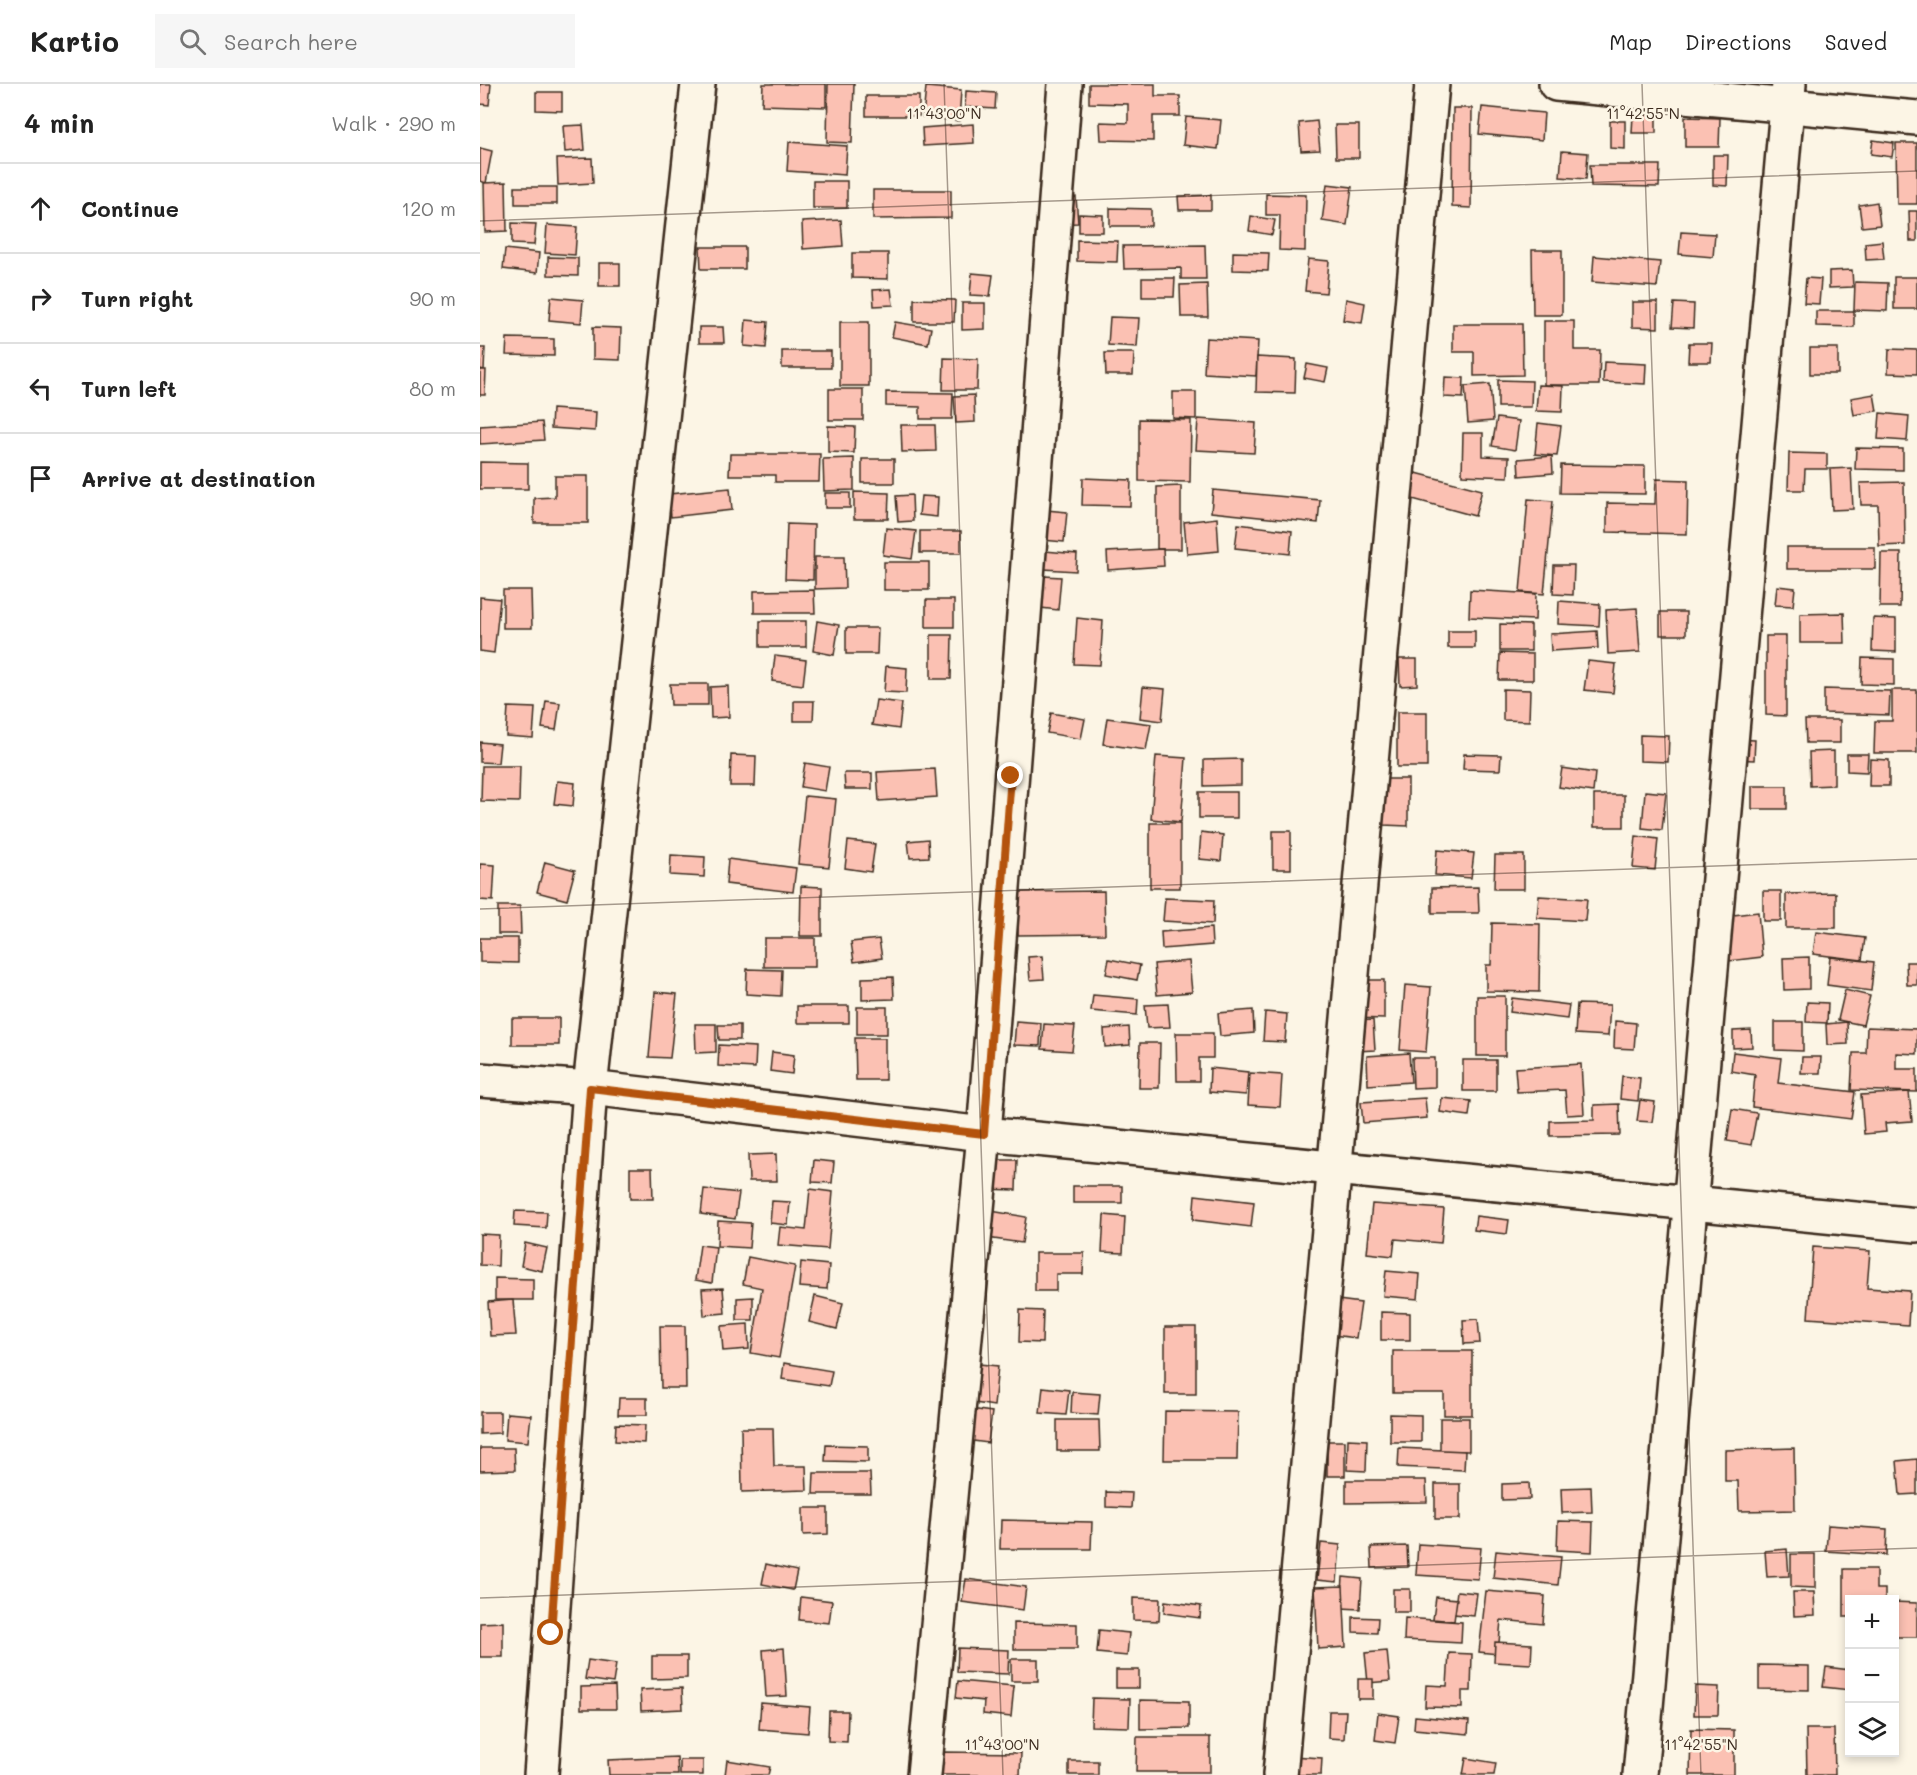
<!DOCTYPE html>
<html lang="en">
<head>
<meta charset="utf-8">
<style>
	body { margin:0; font-family:Mali,sans-serif; background:#f6f6f6; color:#222 }
	.controls { position:absolute; right:18px; bottom:18px; display:grid; overflow:hidden; border-radius:0px; box-shadow:0 3px 9px #0003 }
	.controls button { width:54px; height:54px; display:grid; place-items:center; padding:0; border:0; border-bottom:2px solid #e0e0e0; background:#fff; color:#222; font:30px sans-serif }
	.stop { position:absolute; width:18px; height:18px; margin:-14px; border:4px solid #b45309; border-radius:50%; background:#fff }
	.stop.end { background:#b45309; border-color:#fff; box-shadow:0 2px 6px #0008 }
	.list { margin:0; padding:0; list-style:none }
	h2 { display:flex; justify-content:space-between; align-items:center; height:78px; margin:0; padding:0 24px; font-size:26px }
	h2 small { font-size:20px; font-weight:400; color:#767676 }
	.list li { display:grid; grid-template-columns:39px 1fr auto; gap:18px; align-items:center; box-sizing:border-box; height:90px; padding:0 24px; border-top:2px solid #e0e0e0 }
	.list b { display:block; font-size:22px; white-space:nowrap }
	.list em { font-size:20px; font-style:normal; color:#767676 }
	.icon { flex:none; width:33px; height:33px; fill:none; stroke:currentColor; stroke-width:2; stroke-linecap:round; stroke-linejoin:round }
	.map { position:relative; flex:none; width:1437px; height:1691px; overflow:hidden }
	header { display:flex; align-items:center; gap:36px; box-sizing:border-box; height:84px; padding:0 30px; background:#fff; border-bottom:2px solid #e0e0e0 }
	header strong { font-size:28px }
	nav { display:flex; gap:33px; margin-inline-start:auto; font-size:21px }
	.search { width:420px; height:54px; background:#f6f6f6; display:flex; align-items:center; gap:15px; box-sizing:border-box; padding:0 21px; border-radius:0px; color:#767676; font-size:22px }
	main { display:flex }
	aside { flex:1; background:#fff }
	.map>svg:first-child { display:block }
	.building { fill:#fbc1b3; stroke:#3b2a1e; stroke-width:1.5 }
	.lines { fill:none; stroke-linecap:round; stroke-linejoin:round }
	.minor-casing { stroke:#3b2a1e; stroke-width:38 }
	.minor { stroke:#fcf5e5; stroke-width:33 }
	.route { stroke:#b45309; stroke-width:8 }
	.ticks { fill:none; stroke:#3b2a1e; stroke-width:1.5; stroke-opacity:0.45 }
	.ticks-label { font-size:15px; text-anchor:middle; fill:#3b2a1e; stroke:#fcf5e5; stroke-width:5; stroke-linejoin:round; paint-order:stroke }
</style>
</head>
<body>
<header>
<strong>Kartio</strong>
<div class="search"><svg class="icon" aria-label="search" viewBox="0 0 24 24"><circle cx="10" cy="10" r="6"/><path d="M15 15l6 6"/></svg>Search here</div>
<nav><a>Map</a><a>Directions</a><a>Saved</a></nav>
</header>
<main>
<aside>
<h2>4 min<small>Walk · 290 m</small></h2>
<ul class="list">
<li><svg class="icon" aria-label="ahead" viewBox="0 0 24 24"><path d="M12 20V5M6 11l6-6 6 6"/></svg><div><b>Continue</b></div><em>120 m</em></li>
<li><svg class="icon" aria-label="right" viewBox="0 0 24 24"><path d="M7 20v-9h11M14 6l5 5-5 5"/></svg><div><b>Turn right</b></div><em>90 m</em></li>
<li><svg class="icon" aria-label="left" viewBox="0 0 24 24"><path d="M17 20v-9H6M10 6l-5 5 5 5"/></svg><div><b>Turn left</b></div><em>80 m</em></li>
<li><svg class="icon" aria-label="arrive" viewBox="0 0 24 24"><path d="M6 21V4h12l-3 4 3 4H6"/></svg><div><b>Arrive at destination</b></div></li>
</ul>
</aside>
<div class="map">
<svg width="1437" height="1691" viewBox="0 0 1437 1691">
	<rect width="100%" height="100%" fill="#fcf5e5"/>
	<filter id="ink" filterUnits="userSpaceOnUse"><feTurbulence type="fractalNoise" baseFrequency=".0167" numOctaves="2"/><feDisplacementMap in="SourceGraphic" scale="12" xChannelSelector="R" yChannelSelector="G"/><feConvolveMatrix kernelMatrix="1 2 1 2 8 2 1 2 1" color-interpolation-filters="sRGB"/></filter>
	<g filter="url(#ink)">
		<!-- building -->
		<g class="building">
			<path d="M 0,0 L 11,0 L 9,21 L 0,20 Z"/>
			<path d="M 283,0 L 346,0 L 346,23 L 282,21 Z"/>
			<path d="M 348,0 L 374,0 L 372,59 L 347,58 Z"/>
			<path d="M 609,0 L 675,0 L 675,12 L 700,12 L 700,32 L 673,32 L 673,57 L 621,56 L 620,38 L 648,39 L 648,20 L 609,19 Z"/>
			<path d="M 446,3 L 481,6 L 479,37 L 443,33 Z"/>
			<path d="M 486,7 L 516,9 L 515,25 L 485,23 Z"/>
			<path d="M 56,8 L 82,8 L 82,27 L 56,26 Z"/>
			<rect x="386" y="12" width="53" height="20"/>
			<path d="M 1002,23 L 1064,29 L 1062,56 L 999,50 Z"/>
			<path d="M 973,24 L 992,24 L 991,124 L 972,123 Z"/>
			<path d="M 1153,31 L 1176,31 L 1176,49 L 1152,49 Z"/>
			<path d="M 706,33 L 741,36 L 738,65 L 703,61 Z"/>
			<path d="M 1205,33 L 1240,34 L 1239,63 L 1205,63 Z"/>
			<path d="M 837,37 L 840,66 L 821,67 L 819,39 Z"/>
			<path d="M 1130,37 L 1145,37 L 1145,65 L 1130,64 Z"/>
			<path d="M 493,40 L 494,59 L 443,62 L 442,44 Z"/>
			<path d="M 103,41 L 105,66 L 85,68 L 83,42 Z"/>
			<path d="M 855,41 L 879,41 L 879,74 L 856,74 Z"/>
			<path d="M 1393,56 L 1414,59 L 1412,73 L 1391,70 Z"/>
			<path d="M 309,58 L 367,62 L 365,91 L 307,87 Z"/>
			<path d="M 1416,59 L 1437,59 L 1437,120 L 1417,120 Z"/>
			<path d="M 0,64 L 12,67 L 6,99 L 0,97 Z"/>
			<path d="M 1082,67 L 1108,69 L 1106,95 L 1080,93 Z"/>
			<path d="M 1233,71 L 1248,71 L 1247,102 L 1233,101 Z"/>
			<path d="M 112,74 L 113,99 L 78,101 L 77,75 Z"/>
			<path d="M 1110,81 L 1180,81 L 1179,103 L 1111,102 Z"/>
			<rect x="333" y="97" width="34" height="27"/>
			<path d="M 26,98 L 27,147 L 5,148 L 4,99 Z"/>
			<path d="M 847,100 L 872,103 L 867,141 L 842,137 Z"/>
			<rect x="35" y="103" width="42" height="17"/>
			<path d="M 393,106 L 471,106 L 471,134 L 393,135 Z"/>
			<path d="M 786,110 L 826,111 L 825,167 L 799,166 L 800,131 L 786,131 Z"/>
			<path d="M 731,111 L 731,126 L 699,126 L 698,112 Z"/>
			<path d="M 596,113 L 598,139 L 574,140 L 572,115 Z"/>
			<path d="M 1397,118 L 1400,141 L 1382,143 L 1379,121 Z"/>
			<path d="M 630,124 L 671,125 L 671,142 L 630,142 Z"/>
			<path d="M 1429,127 L 1437,127 L 1437,157 L 1430,157 Z"/>
			<path d="M 599,130 L 623,131 L 623,148 L 599,148 Z"/>
			<path d="M 771,132 L 795,136 L 792,151 L 769,147 Z"/>
			<path d="M 361,136 L 363,162 L 323,165 L 322,138 Z"/>
			<path d="M 32,139 L 56,140 L 54,161 L 32,160 Z"/>
			<path d="M 67,141 L 97,143 L 95,171 L 65,169 Z"/>
			<path d="M 1201,148 L 1235,150 L 1233,173 L 1199,170 Z"/>
			<path d="M 597,156 L 638,157 L 637,178 L 597,177 Z"/>
			<path d="M 1402,157 L 1404,175 L 1386,176 L 1385,159 Z"/>
			<path d="M 725,161 L 726,195 L 701,195 L 701,184 L 644,185 L 643,162 Z"/>
			<path d="M 220,163 L 265,163 L 265,185 L 221,185 Z"/>
			<path d="M 25,165 L 59,169 L 57,189 L 23,185 Z"/>
			<path d="M 1052,166 L 1082,166 L 1082,231 L 1053,231 Z"/>
			<path d="M 753,168 L 789,169 L 788,187 L 753,186 Z"/>
			<path d="M 372,169 L 408,169 L 408,195 L 372,194 Z"/>
			<path d="M 1114,172 L 1180,178 L 1177,203 L 1112,198 Z"/>
			<path d="M 68,173 L 98,174 L 98,192 L 68,191 Z"/>
			<path d="M 828,175 L 849,177 L 846,209 L 825,207 Z"/>
			<rect x="119" y="179" width="21" height="23"/>
			<path d="M 1372,186 L 1373,203 L 1349,204 L 1349,187 Z"/>
			<path d="M 492,189 L 513,191 L 510,212 L 490,211 Z"/>
			<rect x="1414" y="193" width="23" height="32"/>
			<path d="M 662,194 L 695,194 L 694,213 L 662,213 Z"/>
			<path d="M 1326,194 L 1341,195 L 1339,220 L 1324,219 Z"/>
			<path d="M 1375,198 L 1408,199 L 1407,227 L 1374,226 Z"/>
			<path d="M 727,200 L 728,233 L 701,233 L 700,201 Z"/>
			<path d="M 411,205 L 413,221 L 394,222 L 393,206 Z"/>
			<path d="M 71,213 L 103,216 L 101,239 L 69,236 Z"/>
			<path d="M 434,215 L 475,216 L 474,238 L 434,238 Z"/>
			<path d="M 866,215 L 885,219 L 882,239 L 863,236 Z"/>
			<path d="M 1152,218 L 1178,218 L 1178,244 L 1152,243 Z"/>
			<path d="M 482,219 L 505,219 L 505,245 L 482,246 Z"/>
			<path d="M 1194,219 L 1214,220 L 1213,244 L 1192,243 Z"/>
			<path d="M 1336,227 L 1374,227 L 1374,243 L 1336,242 Z"/>
			<path d="M 630,233 L 659,234 L 657,263 L 628,261 Z"/>
			<path d="M 266,236 L 288,238 L 286,264 L 264,262 Z"/>
			<path d="M 1064,237 L 1094,237 L 1094,266 L 1120,266 L 1119,301 L 1064,301 Z"/>
			<rect x="360" y="238" width="29" height="64"/>
			<path d="M 415,238 L 451,244 L 448,260 L 412,253 Z"/>
			<path d="M 973,240 L 1042,240 L 1043,291 L 994,292 L 994,268 L 973,268 Z"/>
			<path d="M 113,243 L 141,244 L 140,276 L 113,275 Z"/>
			<path d="M 219,243 L 243,243 L 244,259 L 219,259 Z"/>
			<path d="M 27,254 L 74,255 L 74,272 L 26,271 Z"/>
			<path d="M 726,254 L 778,257 L 776,292 L 724,289 Z"/>
			<path d="M 1209,259 L 1232,259 L 1231,278 L 1208,278 Z"/>
			<path d="M 0,264 L 5,264 L 4,286 L 0,285 Z"/>
			<rect x="1330" y="264" width="28" height="26"/>
			<path d="M 1409,265 L 1437,266 L 1437,290 L 1408,289 Z"/>
			<rect x="302" y="267" width="49" height="17"/>
			<path d="M 625,269 L 654,269 L 653,291 L 626,291 Z"/>
			<path d="M 777,273 L 816,275 L 815,309 L 776,308 Z"/>
			<path d="M 464,274 L 498,275 L 497,306 L 463,306 Z"/>
			<path d="M 1124,278 L 1166,280 L 1165,300 L 1123,298 Z"/>
			<path d="M 827,280 L 848,284 L 845,298 L 824,294 Z"/>
			<path d="M 0,286 L 6,286 L 5,311 L 0,311 Z"/>
			<path d="M 965,293 L 984,294 L 983,314 L 964,313 Z"/>
			<path d="M 1018,296 L 1052,297 L 1051,323 L 1018,323 Z"/>
			<path d="M 1010,300 L 1013,337 L 988,339 L 985,302 Z"/>
			<path d="M 1058,301 L 1083,302 L 1082,328 L 1056,327 Z"/>
			<rect x="349" y="305" width="34" height="31"/>
			<path d="M 406,308 L 473,309 L 472,335 L 440,335 L 440,323 L 406,322 Z"/>
			<path d="M 693,308 L 716,308 L 716,335 L 693,334 Z"/>
			<path d="M 1394,310 L 1397,327 L 1374,331 L 1371,314 Z"/>
			<path d="M 494,311 L 495,338 L 476,339 L 474,312 Z"/>
			<path d="M 72,325 L 116,328 L 115,347 L 71,344 Z"/>
			<path d="M 1400,329 L 1429,332 L 1427,357 L 1398,355 Z"/>
			<path d="M 1017,334 L 1039,337 L 1035,366 L 1012,362 Z"/>
			<path d="M 659,335 L 711,336 L 710,398 L 659,397 Z"/>
			<path d="M 718,335 L 776,339 L 774,369 L 716,366 Z"/>
			<path d="M 62,338 L 64,356 L 0,360 L 0,342 Z"/>
			<path d="M 1058,339 L 1081,342 L 1077,372 L 1055,370 Z"/>
			<path d="M 421,341 L 455,341 L 456,367 L 422,368 Z"/>
			<path d="M 348,342 L 375,343 L 374,369 L 348,368 Z"/>
			<path d="M 983,349 L 1003,349 L 1003,372 L 1029,373 L 1028,393 L 982,391 Z"/>
			<path d="M 1376,364 L 1423,365 L 1423,386 L 1375,385 Z"/>
			<path d="M 1309,369 L 1347,370 L 1347,385 L 1325,385 L 1324,406 L 1308,406 Z"/>
			<path d="M 250,370 L 340,370 L 339,398 L 295,398 L 295,391 L 249,391 Z"/>
			<path d="M 1072,372 L 1073,389 L 1039,392 L 1038,375 Z"/>
			<path d="M 374,374 L 374,406 L 344,407 L 343,375 Z"/>
			<rect x="382" y="375" width="32" height="24"/>
			<path d="M 0,378 L 48,379 L 48,405 L 0,405 Z"/>
			<path d="M 1081,381 L 1165,382 L 1165,410 L 1080,409 Z"/>
			<path d="M 1371,384 L 1373,425 L 1352,426 L 1350,385 Z"/>
			<path d="M 936,389 L 1002,406 L 995,432 L 929,414 Z"/>
			<path d="M 75,392 L 108,392 L 108,439 L 54,439 L 54,414 L 75,413 Z"/>
			<path d="M 603,394 L 651,396 L 650,422 L 602,421 Z"/>
			<path d="M 1176,395 L 1208,396 L 1207,450 L 1127,448 L 1127,419 L 1175,420 Z"/>
			<path d="M 1424,398 L 1425,461 L 1399,462 L 1398,421 L 1381,421 L 1380,399 Z"/>
			<path d="M 701,402 L 701,465 L 677,465 L 677,403 Z"/>
			<path d="M 250,404 L 252,426 L 191,433 L 189,410 Z"/>
			<path d="M 733,406 L 840,416 L 838,439 L 731,428 Z"/>
			<path d="M 374,408 L 409,409 L 408,435 L 374,435 Z"/>
			<rect x="345" y="409" width="25" height="15"/>
			<path d="M 432,411 L 433,437 L 418,438 L 416,412 Z"/>
			<path d="M 441,412 L 458,413 L 457,433 L 439,431 Z"/>
			<path d="M 1048,415 L 1073,417 L 1064,510 L 1040,508 Z"/>
			<path d="M 566,426 L 587,428 L 584,458 L 563,456 Z"/>
			<path d="M 737,434 L 739,467 L 707,470 L 704,438 Z"/>
			<path d="M 307,440 L 334,441 L 333,496 L 305,495 Z"/>
			<path d="M 758,440 L 812,447 L 810,470 L 755,464 Z"/>
			<path d="M 406,444 L 436,447 L 432,475 L 403,471 Z"/>
			<rect x="440" y="447" width="41" height="22"/>
			<rect x="1307" y="463" width="88" height="22"/>
			<path d="M 683,465 L 684,482 L 628,486 L 627,468 Z"/>
			<path d="M 565,467 L 597,470 L 596,487 L 564,485 Z"/>
			<path d="M 1401,469 L 1421,469 L 1420,523 L 1400,523 Z"/>
			<path d="M 335,473 L 364,473 L 365,504 L 335,505 Z"/>
			<rect x="404" y="478" width="45" height="28"/>
			<path d="M 1074,481 L 1094,481 L 1093,511 L 1073,510 Z"/>
			<path d="M 564,492 L 581,493 L 578,526 L 561,524 Z"/>
			<path d="M 1297,502 L 1315,504 L 1313,522 L 1295,521 Z"/>
			<path d="M 23,506 L 51,506 L 52,544 L 23,544 Z"/>
			<path d="M 334,506 L 335,529 L 274,529 L 274,507 Z"/>
			<path d="M 990,506 L 1056,510 L 1055,536 L 989,533 Z"/>
			<path d="M 0,513 L 20,515 L 14,569 L 0,567 Z"/>
			<rect x="446" y="516" width="28" height="27"/>
			<path d="M 1079,517 L 1120,520 L 1119,542 L 1078,540 Z"/>
			<path d="M 1157,524 L 1160,568 L 1128,570 L 1126,526 Z"/>
			<rect x="1180" y="528" width="26" height="23"/>
			<path d="M 1364,529 L 1365,559 L 1320,559 L 1320,530 Z"/>
			<path d="M 597,534 L 623,537 L 620,581 L 594,580 Z"/>
			<path d="M 1393,534 L 1416,535 L 1416,568 L 1392,567 Z"/>
			<rect x="280" y="537" width="46" height="26"/>
			<path d="M 337,537 L 359,541 L 354,571 L 333,567 Z"/>
			<path d="M 1020,540 L 1051,541 L 1051,567 L 1020,567 Z"/>
			<path d="M 366,544 L 398,544 L 397,570 L 366,570 Z"/>
			<rect x="968" y="547" width="27" height="17"/>
			<path d="M 1117,547 L 1118,564 L 1071,567 L 1070,550 Z"/>
			<path d="M 451,551 L 472,551 L 471,595 L 451,595 Z"/>
			<path d="M 1286,552 L 1306,552 L 1306,632 L 1286,631 Z"/>
			<path d="M 1020,569 L 1053,570 L 1053,596 L 1019,596 Z"/>
			<path d="M 295,572 L 326,576 L 323,601 L 292,597 Z"/>
			<path d="M 1382,574 L 1414,575 L 1414,601 L 1381,600 Z"/>
			<path d="M 919,575 L 937,575 L 937,601 L 920,602 Z"/>
			<path d="M 1108,577 L 1136,580 L 1133,609 L 1104,606 Z"/>
			<path d="M 406,582 L 427,584 L 426,609 L 404,608 Z"/>
			<path d="M 190,600 L 228,600 L 228,621 L 191,621 Z"/>
			<path d="M 248,602 L 249,633 L 231,634 L 230,603 Z"/>
			<path d="M 663,603 L 685,605 L 682,637 L 660,634 Z"/>
			<path d="M 1023,605 L 1050,606 L 1049,637 L 1023,636 Z"/>
			<path d="M 1344,605 L 1410,607 L 1409,631 L 1344,629 Z"/>
			<path d="M 1412,606 L 1437,606 L 1437,669 L 1394,669 L 1395,637 L 1412,637 Z"/>
			<path d="M 396,616 L 422,619 L 419,645 L 392,641 Z"/>
			<path d="M 66,617 L 80,619 L 76,646 L 62,644 Z"/>
			<path d="M 314,617 L 334,617 L 333,637 L 314,637 Z"/>
			<path d="M 28,623 L 55,624 L 53,654 L 26,652 Z"/>
			<rect x="917" y="628" width="30" height="55"/>
			<path d="M 571,629 L 605,635 L 601,655 L 567,649 Z"/>
			<path d="M 627,634 L 671,640 L 666,666 L 623,660 Z"/>
			<path d="M 1325,636 L 1360,636 L 1360,659 L 1326,659 Z"/>
			<path d="M 1160,651 L 1189,652 L 1188,678 L 1160,677 Z"/>
			<path d="M 1254,655 L 1275,656 L 1274,676 L 1253,675 Z"/>
			<path d="M 0,658 L 20,660 L 18,679 L 0,678 Z"/>
			<path d="M 1354,667 L 1354,701 L 1330,702 L 1329,668 Z"/>
			<path d="M 984,670 L 1021,671 L 1020,686 L 983,685 Z"/>
			<path d="M 1367,670 L 1388,670 L 1387,688 L 1367,687 Z"/>
			<path d="M 251,671 L 276,672 L 275,702 L 250,702 Z"/>
			<path d="M 676,672 L 706,674 L 701,738 L 671,735 Z"/>
			<path d="M 761,675 L 761,701 L 724,702 L 724,676 Z"/>
			<path d="M 1390,675 L 1409,676 L 1409,702 L 1389,702 Z"/>
			<path d="M 325,679 L 349,683 L 345,707 L 321,703 Z"/>
			<path d="M 2,682 L 40,682 L 39,718 L 1,717 Z"/>
			<path d="M 1082,684 L 1115,689 L 1113,708 L 1079,703 Z"/>
			<path d="M 455,685 L 457,713 L 399,717 L 397,688 Z"/>
			<path d="M 364,689 L 392,689 L 392,705 L 365,705 Z"/>
			<path d="M 904,695 L 928,695 L 928,742 L 903,741 Z"/>
			<path d="M 77,697 L 95,699 L 93,722 L 74,720 Z"/>
			<rect x="1272" y="702" width="35" height="23"/>
			<path d="M 1165,707 L 1186,709 L 1182,746 L 1162,744 Z"/>
			<rect x="719" y="708" width="38" height="26"/>
			<rect x="1114" y="711" width="30" height="32"/>
			<path d="M 325,712 L 356,715 L 349,783 L 318,780 Z"/>
			<rect x="670" y="739" width="30" height="65"/>
			<rect x="793" y="747" width="18" height="38"/>
			<path d="M 721,748 L 743,751 L 741,777 L 719,775 Z"/>
			<path d="M 1156,752 L 1178,755 L 1175,786 L 1153,784 Z"/>
			<path d="M 448,755 L 449,773 L 430,774 L 428,757 Z"/>
			<path d="M 368,757 L 395,760 L 391,788 L 365,784 Z"/>
			<path d="M 957,766 L 994,769 L 991,794 L 955,791 Z"/>
			<path d="M 191,771 L 225,773 L 224,793 L 190,791 Z"/>
			<path d="M 1015,771 L 1044,771 L 1044,805 L 1014,805 Z"/>
			<path d="M 248,775 L 316,784 L 313,808 L 246,800 Z"/>
			<path d="M 65,778 L 95,786 L 87,816 L 57,808 Z"/>
			<path d="M 0,780 L 15,781 L 13,817 L 0,816 Z"/>
			<path d="M 321,802 L 342,803 L 342,852 L 320,852 Z"/>
			<path d="M 998,803 L 999,829 L 952,829 L 952,804 Z"/>
			<path d="M 624,807 L 625,850 L 538,851 L 538,808 Z"/>
			<rect x="1283" y="807" width="18" height="30"/>
			<path d="M 1356,809 L 1356,844 L 1306,844 L 1306,810 Z"/>
			<path d="M 1059,812 L 1107,815 L 1105,837 L 1057,834 Z"/>
			<path d="M 685,814 L 734,816 L 733,840 L 683,837 Z"/>
			<path d="M 18,822 L 40,822 L 41,850 L 18,850 Z"/>
			<path d="M 1278,828 L 1282,873 L 1249,877 L 1245,832 Z"/>
			<path d="M 1012,839 L 1060,840 L 1059,908 L 1006,907 L 1006,881 L 1011,881 Z"/>
			<path d="M 731,844 L 732,861 L 682,865 L 681,848 Z"/>
			<path d="M 1336,848 L 1385,854 L 1382,876 L 1333,870 Z"/>
			<path d="M 0,854 L 38,854 L 38,879 L 0,878 Z"/>
			<rect x="284" y="854" width="51" height="29"/>
			<path d="M 399,855 L 402,874 L 374,878 L 371,858 Z"/>
			<path d="M 562,872 L 564,895 L 550,896 L 548,873 Z"/>
			<path d="M 1329,873 L 1329,905 L 1304,906 L 1303,874 Z"/>
			<path d="M 1350,873 L 1394,878 L 1391,907 L 1347,901 Z"/>
			<path d="M 629,875 L 660,881 L 657,896 L 626,890 Z"/>
			<path d="M 709,877 L 712,908 L 677,911 L 674,880 Z"/>
			<path d="M 1426,878 L 1437,878 L 1437,901 L 1427,901 Z"/>
			<path d="M 267,885 L 302,886 L 301,912 L 266,910 Z"/>
			<path d="M 413,893 L 414,915 L 382,916 L 382,894 Z"/>
			<path d="M 874,896 L 904,896 L 904,935 L 873,934 Z"/>
			<path d="M 925,901 L 951,903 L 946,968 L 920,966 Z"/>
			<path d="M 1365,906 L 1390,912 L 1383,941 L 1358,936 Z"/>
			<path d="M 175,908 L 197,910 L 190,974 L 169,973 Z"/>
			<path d="M 613,911 L 658,915 L 657,931 L 611,927 Z"/>
			<rect x="997" y="912" width="28" height="60"/>
			<path d="M 1032,914 L 1089,921 L 1087,935 L 1030,928 Z"/>
			<path d="M 1327,918 L 1348,919 L 1347,939 L 1326,938 Z"/>
			<path d="M 688,920 L 690,943 L 667,944 L 665,921 Z"/>
			<path d="M 1097,920 L 1130,921 L 1128,952 L 1095,950 Z"/>
			<rect x="317" y="922" width="52" height="17"/>
			<rect x="377" y="923" width="30" height="27"/>
			<path d="M 773,926 L 774,949 L 740,952 L 738,929 Z"/>
			<path d="M 785,928 L 807,930 L 805,958 L 783,957 Z"/>
			<rect x="32" y="934" width="47" height="27"/>
			<path d="M 893,936 L 895,966 L 877,967 L 875,937 Z"/>
			<path d="M 536,937 L 561,939 L 560,962 L 534,961 Z"/>
			<path d="M 1135,937 L 1156,939 L 1154,965 L 1134,964 Z"/>
			<path d="M 1295,938 L 1323,938 L 1323,967 L 1295,966 Z"/>
			<path d="M 1367,938 L 1368,960 L 1347,961 L 1346,940 Z"/>
			<path d="M 215,940 L 236,940 L 236,968 L 216,969 Z"/>
			<path d="M 564,940 L 595,942 L 592,967 L 562,965 Z"/>
			<path d="M 238,941 L 260,941 L 260,956 L 239,956 Z"/>
			<path d="M 649,943 L 650,961 L 625,963 L 624,945 Z"/>
			<path d="M 1387,943 L 1437,945 L 1437,970 L 1416,969 L 1416,985 L 1437,985 L 1437,1008 L 1371,1006 L 1373,969 L 1386,969 Z"/>
			<path d="M 1271,946 L 1272,963 L 1253,964 L 1253,947 Z"/>
			<path d="M 696,949 L 733,949 L 733,974 L 719,974 L 719,997 L 697,997 Z"/>
			<path d="M 375,954 L 405,954 L 405,996 L 376,996 Z"/>
			<path d="M 660,959 L 680,959 L 679,1004 L 659,1004 Z"/>
			<path d="M 239,961 L 276,963 L 275,984 L 238,982 Z"/>
			<path d="M 292,968 L 314,971 L 312,990 L 290,987 Z"/>
			<path d="M 1253,968 L 1301,974 L 1298,999 L 1375,1008 L 1371,1035 L 1272,1023 L 1275,991 L 1251,987 Z"/>
			<path d="M 929,969 L 931,998 L 888,1001 L 887,972 Z"/>
			<path d="M 1322,973 L 1341,973 L 1340,989 L 1321,989 Z"/>
			<path d="M 932,974 L 955,974 L 955,1003 L 933,1004 Z"/>
			<rect x="983" y="976" width="33" height="31"/>
			<path d="M 1101,980 L 1104,1030 L 1087,1031 L 1085,1006 L 1037,1008 L 1035,984 Z"/>
			<path d="M 730,984 L 768,988 L 766,1011 L 729,1008 Z"/>
			<path d="M 770,989 L 802,991 L 800,1023 L 768,1021 Z"/>
			<path d="M 1142,992 L 1160,994 L 1158,1017 L 1140,1015 Z"/>
			<path d="M 1429,1008 L 1432,1037 L 1405,1039 L 1406,1048 L 1384,1050 L 1381,1011 Z"/>
			<path d="M 945,1014 L 947,1034 L 883,1039 L 881,1018 Z"/>
			<path d="M 962,1014 L 991,1017 L 989,1032 L 960,1028 Z"/>
			<path d="M 1160,1016 L 1175,1018 L 1172,1038 L 1157,1037 Z"/>
			<path d="M 1139,1020 L 1140,1051 L 1070,1052 L 1070,1037 L 1114,1036 L 1114,1021 Z"/>
			<path d="M 1252,1025 L 1277,1029 L 1271,1061 L 1247,1057 Z"/>
			<path d="M 296,1070 L 297,1097 L 269,1097 L 268,1071 Z"/>
			<path d="M 334,1076 L 354,1078 L 352,1099 L 332,1098 Z"/>
			<path d="M 501,1076 L 537,1076 L 536,1106 L 501,1105 Z"/>
			<path d="M 150,1084 L 172,1084 L 173,1115 L 150,1115 Z"/>
			<rect x="593" y="1102" width="49" height="17"/>
			<path d="M 224,1105 L 259,1109 L 255,1135 L 221,1130 Z"/>
			<path d="M 330,1105 L 353,1108 L 348,1165 L 298,1161 L 300,1143 L 326,1146 Z"/>
			<path d="M 715,1111 L 774,1118 L 771,1143 L 713,1136 Z"/>
			<path d="M 292,1117 L 310,1118 L 308,1141 L 290,1139 Z"/>
			<path d="M 892,1120 L 964,1125 L 961,1159 L 915,1155 L 913,1172 L 887,1169 Z"/>
			<path d="M 35,1127 L 67,1128 L 66,1144 L 34,1142 Z"/>
			<path d="M 511,1127 L 546,1133 L 542,1159 L 507,1154 Z"/>
			<path d="M 624,1131 L 645,1133 L 643,1169 L 622,1168 Z"/>
			<path d="M 996,1132 L 1029,1136 L 1027,1150 L 994,1146 Z"/>
			<path d="M 238,1137 L 271,1139 L 269,1164 L 237,1162 Z"/>
			<path d="M 0,1150 L 19,1151 L 18,1182 L 0,1181 Z"/>
			<path d="M 45,1159 L 67,1164 L 62,1187 L 41,1182 Z"/>
			<path d="M 220,1161 L 236,1163 L 232,1199 L 215,1196 Z"/>
			<path d="M 1333,1163 L 1390,1167 L 1387,1204 L 1430,1207 L 1428,1241 L 1328,1234 Z"/>
			<path d="M 555,1169 L 604,1169 L 603,1190 L 576,1190 L 576,1207 L 555,1207 Z"/>
			<path d="M 268,1173 L 315,1182 L 299,1274 L 271,1269 L 282,1204 L 263,1200 Z"/>
			<path d="M 321,1178 L 349,1181 L 347,1205 L 319,1203 Z"/>
			<path d="M 906,1187 L 940,1190 L 938,1215 L 903,1212 Z"/>
			<path d="M 15,1194 L 53,1195 L 53,1216 L 15,1216 Z"/>
			<path d="M 243,1204 L 245,1229 L 224,1231 L 222,1205 Z"/>
			<path d="M 335,1212 L 363,1219 L 357,1245 L 329,1238 Z"/>
			<path d="M 273,1213 L 273,1236 L 257,1236 L 257,1214 Z"/>
			<path d="M 33,1216 L 36,1251 L 10,1252 L 8,1218 Z"/>
			<path d="M 858,1216 L 881,1219 L 876,1254 L 853,1251 Z"/>
			<path d="M 540,1226 L 563,1227 L 562,1259 L 539,1258 Z"/>
			<path d="M 901,1228 L 930,1229 L 930,1256 L 901,1256 Z"/>
			<path d="M 998,1235 L 1000,1259 L 984,1260 L 983,1236 Z"/>
			<path d="M 268,1240 L 269,1265 L 243,1267 L 241,1242 Z"/>
			<path d="M 180,1242 L 205,1242 L 206,1304 L 181,1304 Z"/>
			<rect x="685" y="1243" width="31" height="67"/>
			<path d="M 913,1267 L 992,1267 L 992,1331 L 964,1331 L 964,1309 L 913,1309 Z"/>
			<path d="M 304,1279 L 352,1287 L 349,1302 L 302,1295 Z"/>
			<path d="M 499,1280 L 518,1282 L 514,1322 L 495,1319 Z"/>
			<path d="M 563,1303 L 589,1306 L 586,1331 L 560,1329 Z"/>
			<path d="M 592,1308 L 620,1310 L 618,1331 L 591,1329 Z"/>
			<path d="M 139,1314 L 167,1314 L 167,1331 L 138,1331 Z"/>
			<path d="M 490,1325 L 512,1328 L 508,1359 L 486,1356 Z"/>
			<path d="M 685,1327 L 758,1328 L 757,1376 L 684,1376 Z"/>
			<path d="M 0,1328 L 20,1328 L 20,1349 L 0,1350 Z"/>
			<path d="M 27,1329 L 51,1331 L 48,1358 L 25,1356 Z"/>
			<path d="M 910,1330 L 941,1331 L 941,1358 L 910,1358 Z"/>
			<rect x="960" y="1334" width="29" height="33"/>
			<path d="M 577,1336 L 619,1336 L 620,1367 L 577,1367 Z"/>
			<path d="M 136,1340 L 165,1341 L 164,1359 L 135,1357 Z"/>
			<path d="M 261,1344 L 293,1344 L 294,1382 L 326,1382 L 327,1406 L 262,1408 Z"/>
			<path d="M 868,1355 L 887,1356 L 886,1387 L 867,1386 Z"/>
			<rect x="847" y="1357" width="18" height="35"/>
			<path d="M 346,1361 L 388,1362 L 388,1378 L 345,1377 Z"/>
			<path d="M 0,1364 L 34,1364 L 35,1386 L 0,1387 Z"/>
			<path d="M 919,1364 L 985,1367 L 984,1386 L 918,1383 Z"/>
			<path d="M 1314,1364 L 1315,1426 L 1259,1427 L 1258,1397 L 1245,1397 L 1245,1366 Z"/>
			<path d="M 1437,1375 L 1437,1410 L 1420,1411 L 1417,1377 Z"/>
			<path d="M 334,1389 L 390,1389 L 391,1410 L 333,1410 Z"/>
			<path d="M 866,1396 L 946,1396 L 947,1418 L 866,1419 Z"/>
			<path d="M 1049,1399 L 1050,1415 L 1022,1416 L 1022,1400 Z"/>
			<rect x="955" y="1400" width="25" height="35"/>
			<path d="M 1111,1403 L 1112,1428 L 1082,1429 L 1081,1404 Z"/>
			<path d="M 626,1408 L 652,1409 L 651,1424 L 626,1423 Z"/>
			<path d="M 323,1424 L 348,1424 L 348,1450 L 323,1451 Z"/>
			<path d="M 521,1436 L 612,1438 L 611,1465 L 520,1465 Z"/>
			<path d="M 1078,1437 L 1113,1438 L 1112,1468 L 1077,1466 Z"/>
			<path d="M 1348,1441 L 1407,1445 L 1406,1471 L 1346,1467 Z"/>
			<path d="M 841,1459 L 860,1461 L 857,1498 L 837,1496 Z"/>
			<path d="M 938,1460 L 1001,1464 L 998,1495 L 936,1491 Z"/>
			<path d="M 927,1462 L 928,1483 L 892,1484 L 891,1463 Z"/>
			<path d="M 1307,1465 L 1309,1492 L 1287,1493 L 1285,1467 Z"/>
			<path d="M 1016,1467 L 1081,1473 L 1078,1501 L 1013,1494 Z"/>
			<path d="M 1311,1470 L 1335,1470 L 1335,1504 L 1311,1503 Z"/>
			<path d="M 286,1480 L 317,1487 L 313,1506 L 282,1500 Z"/>
			<path d="M 1364,1485 L 1396,1485 L 1396,1505 L 1405,1505 L 1405,1516 L 1370,1516 L 1370,1533 L 1364,1533 Z"/>
			<path d="M 863,1493 L 882,1495 L 880,1525 L 861,1524 Z"/>
			<path d="M 486,1495 L 546,1503 L 543,1526 L 482,1518 Z"/>
			<path d="M 863,1502 L 866,1563 L 838,1565 L 835,1503 Z"/>
			<rect x="913" y="1505" width="17" height="23"/>
			<path d="M 977,1507 L 997,1509 L 994,1532 L 974,1530 Z"/>
			<path d="M 1006,1507 L 1065,1512 L 1063,1540 L 1021,1536 L 1018,1570 L 999,1568 Z"/>
			<path d="M 1313,1508 L 1334,1508 L 1335,1531 L 1314,1532 Z"/>
			<path d="M 321,1513 L 352,1517 L 349,1539 L 319,1536 Z"/>
			<path d="M 956,1513 L 977,1515 L 974,1537 L 953,1535 Z"/>
			<path d="M 653,1514 L 680,1515 L 679,1537 L 653,1536 Z"/>
			<path d="M 685,1517 L 721,1522 L 720,1534 L 684,1529 Z"/>
			<path d="M 1414,1518 L 1437,1519 L 1437,1553 L 1414,1553 Z"/>
			<path d="M 873,1533 L 898,1534 L 897,1549 L 873,1548 Z"/>
			<path d="M 925,1534 L 982,1538 L 981,1559 L 924,1556 Z"/>
			<path d="M 23,1538 L 23,1573 L 0,1573 L 0,1539 Z"/>
			<path d="M 534,1539 L 597,1540 L 597,1565 L 534,1565 Z"/>
			<path d="M 619,1546 L 649,1549 L 647,1572 L 617,1569 Z"/>
			<path d="M 1015,1558 L 1052,1560 L 1051,1580 L 1014,1578 Z"/>
			<path d="M 304,1564 L 307,1612 L 286,1613 L 283,1566 Z"/>
			<path d="M 478,1564 L 529,1566 L 528,1590 L 477,1588 Z"/>
			<path d="M 907,1567 L 910,1597 L 888,1599 L 885,1569 Z"/>
			<path d="M 969,1569 L 992,1570 L 991,1607 L 982,1607 L 982,1624 L 945,1623 L 946,1601 L 967,1602 Z"/>
			<path d="M 172,1572 L 207,1572 L 207,1594 L 172,1595 Z"/>
			<rect x="531" y="1575" width="27" height="22"/>
			<path d="M 108,1576 L 136,1580 L 133,1599 L 105,1595 Z"/>
			<path d="M 1279,1581 L 1329,1582 L 1329,1606 L 1279,1605 Z"/>
			<path d="M 1346,1583 L 1370,1586 L 1370,1606 L 1343,1603 Z"/>
			<rect x="636" y="1586" width="23" height="18"/>
			<rect x="878" y="1595" width="15" height="20"/>
			<path d="M 478,1597 L 534,1602 L 531,1633 L 503,1630 L 504,1617 L 476,1614 Z"/>
			<path d="M 135,1602 L 136,1625 L 101,1625 L 101,1603 Z"/>
			<path d="M 1215,1602 L 1239,1603 L 1238,1631 L 1214,1631 Z"/>
			<path d="M 202,1604 L 203,1625 L 161,1627 L 160,1606 Z"/>
			<path d="M 612,1614 L 650,1615 L 649,1643 L 611,1642 Z"/>
			<path d="M 660,1616 L 709,1617 L 709,1644 L 660,1645 Z"/>
			<path d="M 281,1619 L 330,1623 L 328,1649 L 279,1645 Z"/>
			<path d="M 349,1627 L 368,1627 L 367,1658 L 348,1657 Z"/>
			<path d="M 849,1627 L 866,1627 L 864,1655 L 848,1654 Z"/>
			<path d="M 898,1629 L 919,1632 L 915,1659 L 895,1656 Z"/>
			<path d="M 935,1632 L 989,1637 L 988,1650 L 934,1645 Z"/>
			<path d="M 1211,1645 L 1254,1646 L 1254,1691 L 1210,1691 Z"/>
			<path d="M 1326,1645 L 1354,1645 L 1355,1691 L 1327,1691 Z"/>
			<path d="M 657,1653 L 730,1653 L 730,1688 L 656,1688 Z"/>
			<path d="M 462,1668 L 541,1669 L 540,1691 L 461,1691 Z"/>
			<path d="M 812,1672 L 842,1674 L 841,1691 L 811,1691 Z"/>
			<path d="M 197,1673 L 198,1691 L 129,1691 L 128,1676 Z"/>
			<path d="M 986,1674 L 1016,1679 L 1014,1691 L 983,1691 Z"/>
			<rect x="200" y="1676" width="23" height="15"/>
			<path d="M 247,1676 L 290,1683 L 288,1691 L 245,1691 Z"/>
			<rect x="589" y="1677" width="29" height="14"/>
		</g>
		<g class="lines">
			<!-- minor casing -->
			<g class="minor-casing">
				<g id="minor">
					<path d="M 1076,0 L 1437,34"/>
					<path d="M 0,996 L 110,1004 L 504,1050 L 1437,1141"/>
					<path d="M 61,1691 L 110,1004 L 218,0"/>
					<path d="M 444,1691 L 504,1050 L 585,0"/>
					<path d="M 800,1691 L 952,0"/>
					<path d="M 1160,1691 L 1309,0"/>
				</g>
			</g>
			<!-- minor -->
			<use href="#minor" class="minor"/>
		</g>
	</g>
	<g class="lines" filter="url(#ink)">
		<!-- route -->
		<path class="route" d="M 71,1549 L 110,1004 L 504,1050 L 531,692"/>
	</g>
	<!-- ticks -->
	<path class="ticks" d="M 464,0 L 523,1691M 1162,0 L 1221,1691M 0,137 L 1437,87M 0,825 L 1437,775M 0,1514 L 1437,1464"/>
	<g class="ticks-label">
		<text x="464" y="35">11°43'00"N</text>
		<text x="1163" y="35">11°42'55"N</text>
		<text x="522" y="1666">11°43'00"N</text>
		<text x="1221" y="1666">11°42'55"N</text>
	</g>
</svg>
<div class="controls">
<button>+</button>
<button>−</button>
<button><svg class="icon" aria-label="layers" viewBox="0 0 24 24"><path d="M12 4l9 5-9 5-9-5zM3 14l9 5 9-5"/></svg></button>
</div>
<div class="stop" style="left:71px;top:1549px"></div>
<div class="stop end" style="left:531px;top:692px"></div>
</div>
</main>
</body>
</html>
